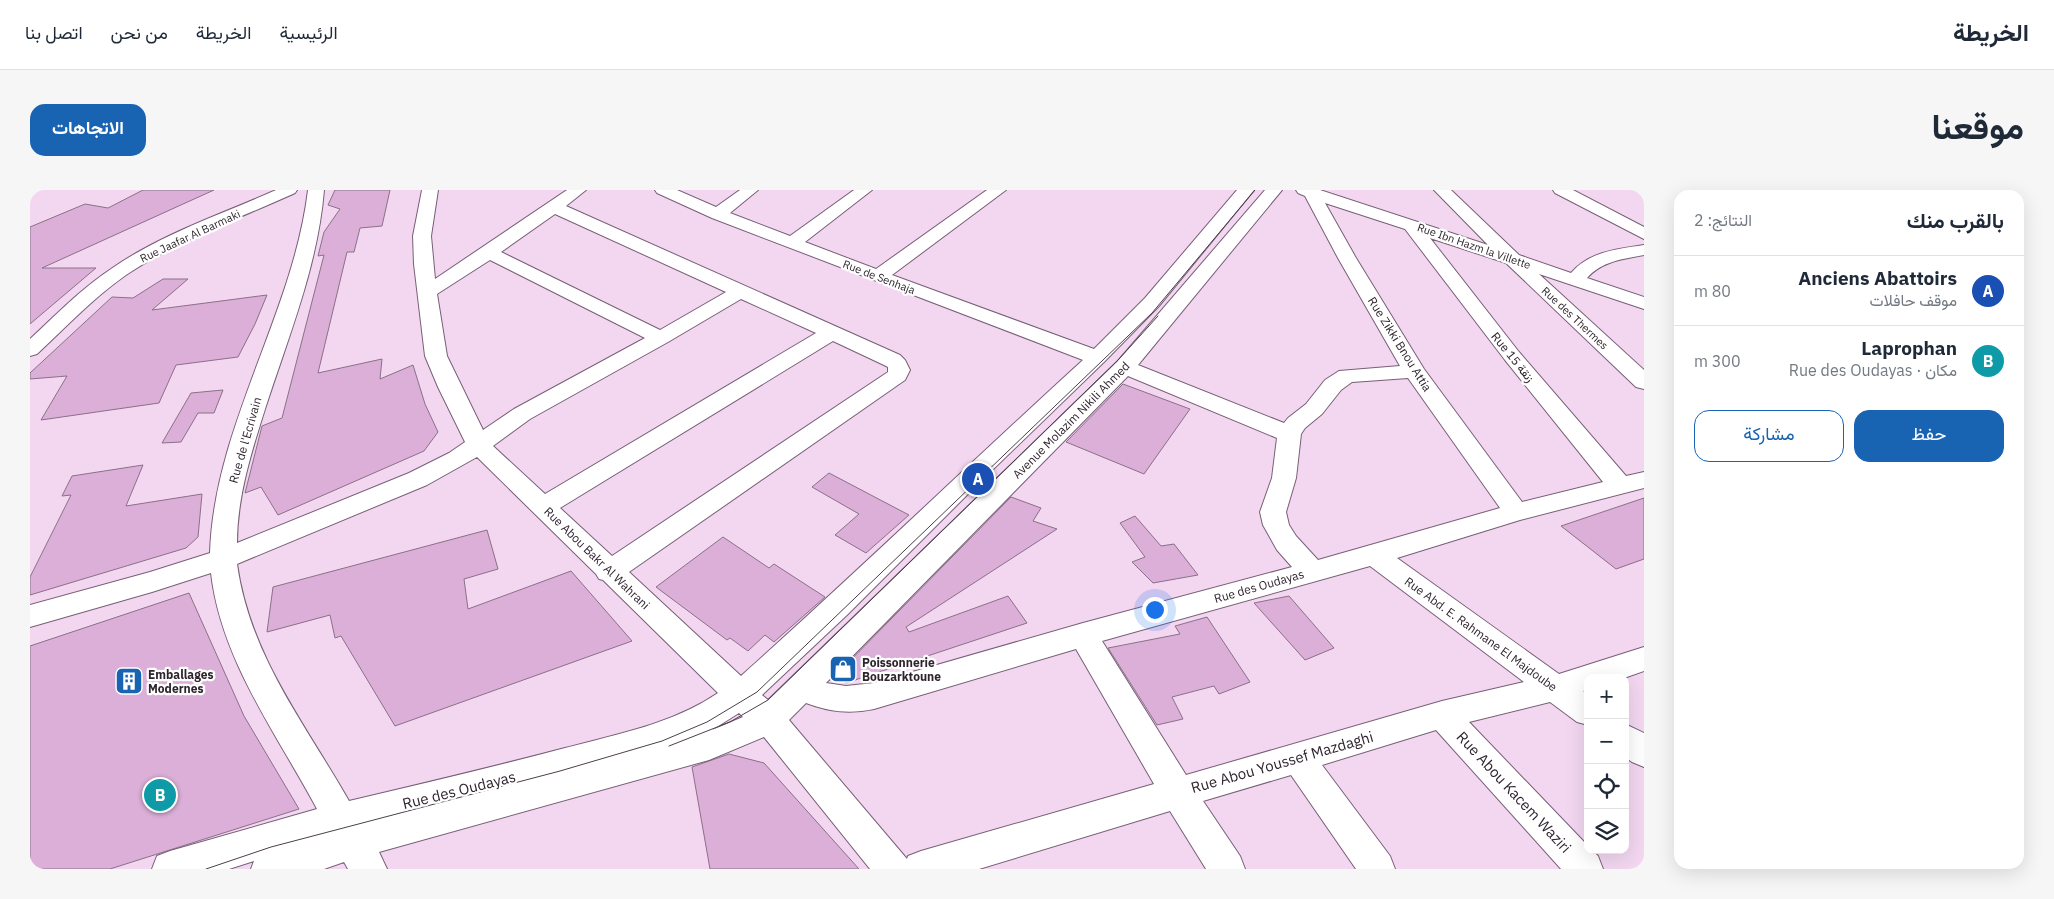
<!DOCTYPE html>
<html lang="ar">
<head>
<meta charset="utf-8">
<style>
	body { margin:0; font-family:"IBM Plex Sans",Vazirmatn,sans-serif; background:#f6f6f7; color:#1f2937; direction:rtl }
	.controls { position:absolute; right:15px; bottom:15px; display:grid; overflow:hidden; border-radius:10px; box-shadow:0 5px 20px #0002 }
	.controls button { width:45px; height:45px; display:grid; place-items:center; padding:0; border:0; border-bottom:1px solid #e0e1e3; background:#fff; color:#1f2937; font:25px sans-serif }
	.you { position:absolute; left:1124px; top:419px; width:18px; height:18px; margin:-12px; border:4px solid #fff; border-radius:50%; background:#1a73e8; box-shadow:0 0 0 8px #1a73e833 }
	.badge { display:grid; place-items:center; width:32px; height:32px; border-radius:50%; background:#1864b3; color:#fff; font-size:16px; font-weight:700 }
	.pin { position:absolute; translate:-50% -50%; border:2px solid #fff; box-shadow:0 1px 5px #0006 }
	.list { margin:0; padding:0; list-style:none }
	h2 { display:flex; justify-content:space-between; align-items:center; height:65px; margin:0; padding:0 20px; font-size:21px }
	h2 small { font-size:16px; font-weight:400; color:#747a83 }
	.list li { display:grid; grid-template-columns:32px 1fr auto; gap:15px; align-items:center; box-sizing:border-box; height:70px; padding:0 20px; border-top:1px solid #e0e1e3 }
	.list b { display:block; font-size:19px; white-space:nowrap }
	.list p { margin:0; font-size:16px; white-space:nowrap; color:#747a83 }
	.list em { font-size:16px; font-style:normal; color:#747a83 }
	.actions { display:flex; gap:10px; padding:15px 20px }
	.actions a { flex:1; padding:11px 0; border:1px solid #1864b3; border-radius:15px; text-align:center; font-size:18px; color:#1864b3 }
	.actions .main { background:#1864b3; color:#fff }
	.icon { flex:none; width:28px; height:28px; fill:none; stroke:currentColor; stroke-width:2; stroke-linecap:round; stroke-linejoin:round }
	.map { position:relative; flex:none; width:1614px; height:679px; overflow:hidden; direction:ltr; border-radius:15px }
	header { display:flex; align-items:center; gap:30px; box-sizing:border-box; height:70px; padding:0 25px; background:#fff; border-bottom:1px solid #e0e1e3 }
	header strong { font-size:24px }
	nav { display:flex; gap:28px; margin-inline-start:auto; font-size:18px }
	.intro { display:flex; align-items:center; justify-content:space-between; box-sizing:border-box; height:120px; padding:0 30px }
	h1 { margin:0; font-size:35px }
	.button { padding:12px 22px; border-radius:15px; background:#1864b3; color:#fff; font-size:18px; font-weight:700 }
	main { display:flex; gap:30px; padding:0 30px }
	aside { flex:1; background:#fff; border-radius:15px; box-shadow:0 5px 20px #0002 }
	.map>svg:first-child { display:block }
	.building { fill:#dcafd8; stroke:#8a7088 }
	.lines { fill:none; stroke-linecap:round; stroke-linejoin:round }
	.minor-casing { stroke:#775f75; stroke-width:2 }
	.minor { fill:#fff; fill-rule:evenodd }
	.tram { stroke:#4c3f4b; stroke-width:1 }
	.labels { text-anchor:middle; dominant-baseline:central; stroke-width:4.5; stroke-linejoin:round; paint-order:stroke }
	.far-street-label { font-size:11px; fill:#2e242d; stroke:#fff }
	.street-label { font-size:12px; fill:#2e242d; stroke:#fff }
	.poi-label { font-size:12px; font-weight:bold; fill:#2e242d; stroke:#fff; text-anchor:start }
	.near-street-label { font-size:15px; fill:#2e242d; stroke:#fff }
</style>
</head>
<body>
<header>
<strong>الخريطة</strong>
<nav><a>الرئيسية</a><a>الخريطة</a><a>من نحن</a><a>اتصل بنا</a></nav>
</header>
<div class="intro"><h1>موقعنا</h1><a class="button">الاتجاهات</a></div>
<main>
<aside>
<h2>بالقرب منك<small>النتائج: 2</small></h2>
<ul class="list">
<li><span class="badge" style="background:#1a4fb4">A</span><div><b>Anciens Abattoirs</b><p>موقف حافلات</p></div><em>80 m</em></li>
<li><span class="badge" style="background:#0f9aa8">B</span><div><b>Laprophan</b><p>مكان · Rue des Oudayas</p></div><em>300 m</em></li>
</ul>
<div class="actions"><a class="main">حفظ</a><a>مشاركة</a></div>
</aside>
<div class="map">
<svg width="1614" height="679" viewBox="0 0 1614 679">
	<rect width="100%" height="100%" fill="#f3d7f1"/>
	<!-- building -->
	<g class="building">
		<path d="M 113,0 L 184,0 L 12,78 L 66,78 L 0,134 L 0,37 L 55,14 L 78,18 Z"/>
		<path d="M 305,0 L 360,0 L 352,36 L 330,38 L 324,62 L 317,62 L 288,183 L 352,169 L 350,189 L 383,175 L 395,214 L 408,242 L 394,261 L 248,325 L 231,297 L 215,303 L 232,236 L 252,228 L 294,65 L 288,66 L 294,42 L 310,19 L 298,15 Z"/>
		<path d="M 133,89 L 158,89 L 122,120 L 237,105 L 225,134 L 208,167 L 146,175 L 129,213 L 11,230 L 37,186 L 0,189 L 0,183 L 82,107 L 103,108 Z"/>
		<path d="M 1093,194 L 1160,219 L 1114,284 L 1036,252 Z"/>
		<path d="M 193,200 L 184,223 L 168,223 L 151,252 L 132,253 L 161,203 Z"/>
		<path d="M 113,275 L 96,316 L 172,304 L 168,347 L 156,358 L 0,405 L 0,387 L 41,305 L 32,306 L 42,286 Z"/>
		<path d="M 799,283 L 879,325 L 836,363 L 805,345 L 829,324 L 782,297 Z"/>
		<path d="M 981,307 L 1011,318 L 1003,331 L 1027,339 L 876,437 L 879,442 L 978,406 L 997,433 L 816,493 L 808,483 Z"/>
		<path d="M 1614,308 L 1614,369 L 1586,379 L 1531,336 Z"/>
		<path d="M 1105,326 L 1131,356 L 1144,354 L 1168,385 L 1123,393 L 1102,372 L 1115,367 L 1090,333 Z"/>
		<path d="M 457,340 L 468,379 L 434,389 L 438,419 L 541,381 L 602,451 L 365,536 L 311,446 L 305,448 L 300,425 L 237,442 L 243,397 Z"/>
		<path d="M 693,347 L 739,378 L 744,374 L 795,407 L 744,452 L 735,445 L 718,461 L 700,448 L 697,450 L 626,397 Z"/>
		<path d="M 159,403 L 214,526 L 269,619 L 80,679 L 0,679 L 0,456 Z"/>
		<path d="M 1259,406 L 1304,458 L 1275,470 L 1224,413 Z"/>
		<path d="M 1177,427 L 1220,492 L 1189,504 L 1184,496 L 1142,507 L 1153,529 L 1127,535 L 1078,458 L 1150,444 L 1145,436 Z"/>
		<path d="M 699,564 L 734,573 L 829,679 L 680,679 L 662,577 Z"/>
	</g>
	<g class="lines">
		<!-- minor casing -->
		<g class="minor-casing">
			<g id="minor">
				<path d="M 246,0 L 267,0 L 265,3 C 208,29 148,50 96,85 C 63,108 36,137 7,164 L 0,166 L 0,149 C 26,125 51,99 81,79 C 131,44 190,25 246,0 Z"/>
				<path d="M 278,0 L 294,0 C 288,75 259,145 236,216 C 222,260 207,306 207,353 L 379,283 L 419,263 L 435,252 L 408,197 L 395,166 L 384,74 L 383,46 L 392,0 L 408,0 L 401,46 L 405,89 L 537,0 L 556,0 L 536,16 L 870,165 L 875,170 L 880,180 L 875,190 L 599,382 L 711,486 C 827,382 938,275 1053,170 L 682,28 L 627,3 L 625,0 L 647,0 L 686,17 L 710,0 L 728,0 L 700,23 L 760,46 L 824,0 L 842,0 L 775,52 L 846,79 L 957,0 L 976,0 L 862,85 L 1064,159 L 1115,108 L 1207,0 L 1224,0 L 1129,116 L 1074,172 L 950,292 L 818,424 L 732,505 L 738,510 L 1087,172 L 1235,0 L 1252,0 L 1108,175 L 1254,233 L 1258,228 L 1276,214 L 1295,190 L 1309,181 L 1370,176 L 1308,68 L 1275,6 L 1268,3 L 1266,0 L 1290,0 L 1458,55 L 1404,0 L 1421,0 L 1489,65 L 1541,83 C 1560,61 1588,59 1614,55 L 1614,65 C 1593,69 1572,71 1557,88 L 1614,107 L 1614,119 L 1509,84 L 1614,180 L 1614,199 L 1606,197 L 1476,73 L 1400,48 L 1489,162 L 1596,286 L 1614,282 L 1614,298 L 1490,330 L 1367,368 L 1529,484 L 1614,457 L 1614,481 L 1594,488 L 1558,488 L 1558,500 L 1553,501 L 1558,504 L 1558,535 L 1547,532 L 1520,512 L 1439,532 L 1558,656 L 1558,660 L 1562,660 L 1568,666 L 1573,679 L 1531,679 L 1406,540 L 1292,575 L 1360,666 L 1365,679 L 1326,679 L 1261,585 L 1173,611 L 1210,666 L 1215,679 L 1176,679 L 1140,621 L 949,679 L 840,679 L 734,547 L 679,570 L 349,662 L 357,679 L 318,679 L 314,672 L 294,679 L 221,679 L 224,671 L 199,679 L 122,679 L 127,666 L 140,661 L 287,619 C 247,544 191,470 181,383 L 122,402 L 0,437 L 0,415 L 120,382 L 180,363 C 184,236 263,125 278,0 ZM 1295,13 L 1375,39 L 1475,170 L 1573,292 L 1492,312 L 1394,179 L 1326,68 ZM 525,24 L 696,102 L 630,140 L 471,62 ZM 460,70 L 615,148 L 484,219 L 453,240 L 417,166 L 407,104 ZM 711,109 L 786,143 L 515,304 L 463,256 L 500,229 L 638,152 ZM 803,151 L 854,175 L 858,177 L 858,182 L 582,366 L 530,318 ZM 1098,186 L 1247,248 L 1242,288 L 1230,322 L 1233,335 L 1247,360 L 1262,377 L 1053,433 L 844,493 L 816,496 L 796,493 ZM 1378,188 L 1470,318 L 1288,370 L 1266,346 L 1259,335 L 1256,322 L 1266,288 L 1271,244 L 1275,238 L 1292,224 L 1311,200 L 1322,192 ZM 447,267 L 566,384 L 569,389 L 573,390 L 688,503 C 642,534 588,544 535,558 C 463,577 391,594 319,611 C 274,532 220,466 207,374 L 397,295 ZM 1340,376 L 1494,492 L 1412,511 L 1156,585 L 1072,451 ZM 1046,459 L 1124,594 L 891,661 L 878,666 L 877,669 L 759,530 L 776,513 C 800,522 820,524 844,519 ZM 709,523 L 713,527 L 682,540 Z"/>
				<path d="M 1523,0 L 1543,0 L 1614,37 L 1614,49 L 1525,3 Z"/>
				<path d="M 1595,534 L 1614,543 L 1614,577 L 1602,572 L 1595,567 Z"/>
			</g>
		</g>
		<!-- minor -->
		<use href="#minor" class="minor"/>
		<!-- tram -->
		<g class="tram">
			<path d="M 639,556 L 700,532 L 738,510 L 1089,169 L 1128,126"/>
			<path d="M 176,679 L 241,657 L 530,581 L 632,551 L 677,532 L 727,502 L 1122,123 L 1225,0"/>
		</g>
	</g>
	<!-- icons -->
	<defs>
		<g id="shop-square" transform="scale(1.4375)"><rect x="-9" y="-9" width="18" height="18" rx="4" fill="#1864b3" stroke="#fff"/><path d="M-5-2.5h2.3a2.7 3.5 0 0 1 5.4 0H5L5.5 6h-11ZM-1.5-2.5h3a1.5 2.3 0 0 0-3 0Z" fill="#fff"/></g>
		<g id="building-square" transform="scale(1.4375)"><rect x="-9" y="-9" width="18" height="18" rx="4" fill="#1864b3" stroke="#fff"/><path d="M-4-6H4V6H1V3H-1V6H-4ZM-2.5-4.3h1.7v1.8h-1.7ZM.8-4.3h1.7v1.8H.8ZM-2.5-1h1.7V.8h-1.7ZM.8-1h1.7V.8H.8Z" fill="#fff"/></g>
	</defs>
	<g fill-rule="evenodd">
		<use href="#shop-square" x="813" y="479"/>
		<use href="#building-square" x="99" y="491"/>
	</g>
	<g class="labels">
		<!-- far-street labels -->
		<g class="far-street-label">
			<text transform="translate(160 46) rotate(-25)">Rue Jaafar Al Barmaki</text>
			<text transform="translate(1444 56) rotate(19)">Rue Ibn Hazm la Villette</text>
			<text transform="translate(849 87) rotate(21)">Rue de Senhaja</text>
			<text transform="translate(1545 128) rotate(43)">Rue des Thermes</text>
		</g>
		<!-- street labels -->
		<g class="street-label">
			<text transform="translate(1370 154) rotate(58)">Rue Zikki Bnou Attia</text>
			<text transform="translate(1483 167) rotate(51)">Rue 15 زنقة</text>
			<text transform="translate(1041 230) rotate(-45)">Avenue Molazim Nikili Ahmed</text>
			<text transform="translate(215 250) rotate(-74)">Rue de l'Ecrivain</text>
			<text transform="translate(567 368) rotate(44)">Rue Abou Bakr Al Wahrani</text>
			<text transform="translate(1229 396) rotate(-16)">Rue des Oudayas</text>
			<text transform="translate(1451 444) rotate(36)">Rue Abd. E. Rahmane El Majdoube</text>
		</g>
		<!-- poi labels -->
		<g class="poi-label">
			<text x="832" y="472">Poissonnerie<tspan x="832" dy="14">Bouzarktoune</tspan></text>
			<text x="118" y="484">Emballages<tspan x="118" dy="14">Modernes</tspan></text>
		</g>
		<!-- near-street labels -->
		<g class="near-street-label">
			<text transform="translate(1252 572) rotate(-16)">Rue Abou Youssef Mazdaghi</text>
			<text transform="translate(429 600) rotate(-14)">Rue des Oudayas</text>
			<text transform="translate(1484 602) rotate(47)">Rue Abou Kacem Waziri</text>
		</g>
	</g>
</svg>
<div class="controls">
<button>+</button>
<button>−</button>
<button><svg class="icon" aria-label="locate" viewBox="0 0 24 24"><circle cx="12" cy="12" r="6"/><path d="M12 2v4M12 18v4M2 12h4M18 12h4"/></svg></button>
<button><svg class="icon" aria-label="layers" viewBox="0 0 24 24"><path d="M12 4l9 5-9 5-9-5zM3 14l9 5 9-5"/></svg></button>
</div>
<div class="you"></div>
<div class="pin badge" style="left:948px;top:289px;background:#1a4fb4">A</div>
<div class="pin badge" style="left:130px;top:605px;background:#0f9aa8">B</div>
</div>
</main>
</body>
</html>
